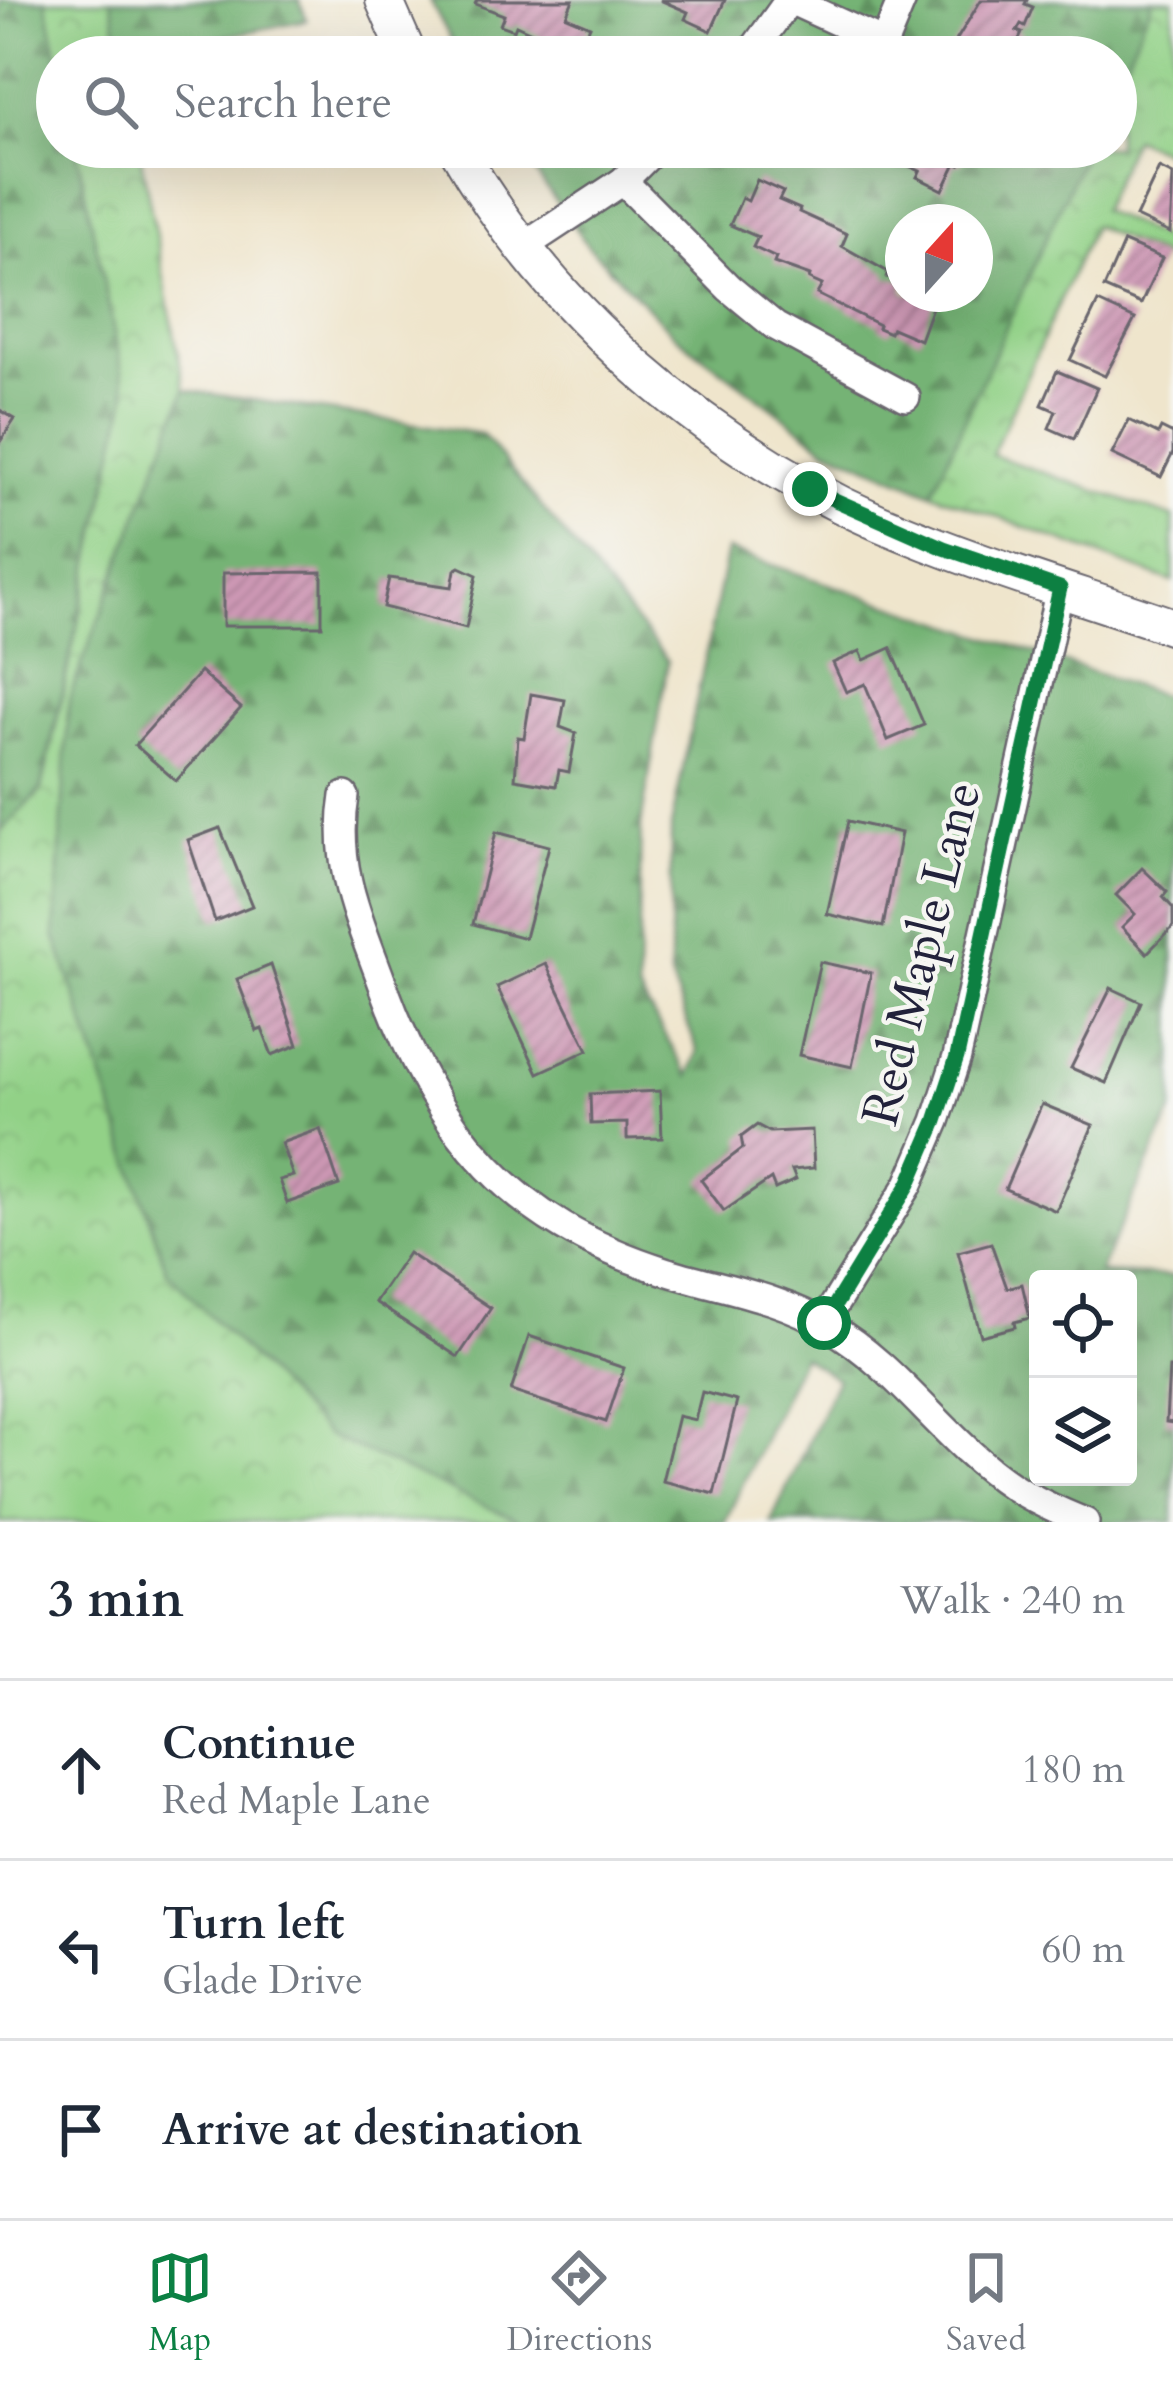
<!DOCTYPE html>
<html lang="en">
<head>
<meta charset="utf-8">
<style>
	body { margin:0; font-family:Cardo,serif; background:#f2f2f3; color:#1f2937 }
	.controls { position:absolute; right:36px; bottom:36px; display:grid; overflow:hidden; border-radius:12px; box-shadow:0 12px 48px #0002 }
	.controls button { width:108px; height:108px; display:grid; place-items:center; padding:0; border:0; border-bottom:3px solid #e0e1e3; background:#fff; color:#1f2937; font:60px sans-serif }
	.compass { position:absolute; left:885px; top:204px; width:108px; height:108px; border-radius:50%; background:#fff; box-shadow:0 12px 48px #0002; rotate:21deg }
	.stop { position:absolute; width:36px; height:36px; margin:-27px; border:9px solid #0b8043; border-radius:50%; background:#fff }
	.stop.end { background:#0b8043; border-color:#fff; box-shadow:0 3px 12px #0008 }
	.list { margin:0; padding:0; list-style:none }
	h2 { display:flex; justify-content:space-between; align-items:center; height:156px; margin:0; padding:0 48px; font-size:51px }
	h2 small { font-size:39px; font-weight:400; color:#747a83 }
	.list li { display:grid; grid-template-columns:78px 1fr auto; gap:36px; align-items:center; box-sizing:border-box; height:180px; padding:0 48px; border-top:3px solid #e0e1e3 }
	.list b { display:block; font-size:45px; white-space:nowrap }
	.list p { margin:0; font-size:39px; white-space:nowrap; color:#747a83 }
	.list em { font-size:39px; font-style:normal; color:#747a83 }
	.icon { flex:none; width:66px; height:66px; fill:none; stroke:currentColor; stroke-width:2; stroke-linecap:round; stroke-linejoin:round }
	.map { position:relative; flex:none; width:1173px; height:1522px; overflow:hidden }
	.search { position:absolute; background:#fff; box-shadow:0 12px 48px #0002; left:36px; right:36px; top:36px; height:132px; display:flex; align-items:center; gap:30px; box-sizing:border-box; padding:0 42px; border-radius:66px; color:#747a83; font-size:45px }
	.sheet { height:696px; background:#fff }
	nav { display:flex; justify-content:space-around; align-items:center; box-sizing:border-box; height:168px; border-top:3px solid #e0e1e3; background:#fff; font-size:33px; color:#747a83 }
	nav a { display:grid; justify-items:center; gap:6px }
	nav .on { color:#0b8043 }
	.map>svg:first-child { display:block }
	.forest { fill:url(#forest-firs); stroke:#4c6a58; stroke-width:3; fill-rule:evenodd }
	.park { fill:url(#park-crowns); stroke:#5a7a61; stroke-width:3 }
	.building { fill:url(#building-hatch) }
	.lines { fill:none; stroke-linecap:round; stroke-linejoin:round }
	.minor-casing { stroke:#6a666e; stroke-width:32 }
	.tertiary-casing { stroke:#6a666e; stroke-width:40 }
	.minor { stroke:#fff; stroke-width:27 }
	.tertiary { stroke:#fff; stroke-width:36 }
	.route { stroke:#0b8043; stroke-width:15 }
	.labels { text-anchor:middle; dominant-baseline:central; stroke-width:9; stroke-linejoin:round; paint-order:stroke }
	.street-label { font-size:51px; fill:#22223b; stroke:#f6f6f2 }
</style>
</head>
<body>
<div class="map">
<svg width="1173" height="1522" viewBox="0 0 1173 1522">
	<defs>
		<pattern id="forest-firs" width="22" height="20" patternUnits="userSpaceOnUse" patternTransform="scale(3)"><rect width="22" height="20" fill="#75b374"/><path d="M5 1l3.5 6h-7zM16 11l3.5 6h-7z" fill="#609160"/></pattern>
		<pattern id="park-crowns" width="20" height="18" patternUnits="userSpaceOnUse" patternTransform="scale(3)"><rect width="20" height="18" fill="#92d187"/><path d="M2 6a3 3 0 1 1 6 0M12 15a3 3 0 1 1 6 0" fill="none" stroke="#7eb375"/></pattern>
		<pattern id="building-hatch" width="6" height="6" patternUnits="userSpaceOnUse" patternTransform="scale(3)"><rect width="6" height="6" fill="#ce99b5"/><path d="M-1 1l2-2M0 6l6-6M5 7l2-2" fill="none" stroke="#a77c94"/></pattern>
	</defs>
	<rect width="100%" height="100%" fill="#f6f6f2"/>
	<filter id="ink" filterUnits="userSpaceOnUse"><feTurbulence type="fractalNoise" baseFrequency=".00833" numOctaves="2"/><feDisplacementMap in="SourceGraphic" scale="24" xChannelSelector="R" yChannelSelector="G"/><feConvolveMatrix kernelMatrix="1 2 1 2 8 2 1 2 1" color-interpolation-filters="sRGB"/></filter>
	<filter id="wash" filterUnits="userSpaceOnUse"><feTurbulence type="fractalNoise" baseFrequency=".004" numOctaves="4" result="noise"/><feDisplacementMap in="SourceGraphic" scale="48" xChannelSelector="R" yChannelSelector="G"/><feGaussianBlur stdDeviation="2.7" result="paint"/><feColorMatrix in="noise" values="0 0 0 0 0 0 0 0 0 0 0 0 0 0 0 0 0 1.4 0 .05"/><feComposite in="paint" operator="in"/></filter>
	<g filter="url(#wash)">
		<rect width="100%" height="100%" fill="#efe5cc"/>
		<!-- forest -->
		<g class="forest">
			<path d="M 0,0 L 46,0 L 58,57 L 57,147 L 76,147 L 127,395 L 41,789 L 0,832 Z"/>
			<path d="M 111,0 L 299,0 L 307,20 L 122,57 Z"/>
			<path d="M 430,0 L 1153,0 L 1116,83 L 1116,57 L 460,57 Z"/>
			<path d="M 517,147 L 1087,147 L 932,493 L 825,447 L 675,335 L 588,246 ZM 903,222 L 975,222 L 975,294 L 903,294 Z"/>
			<path d="M 185,390 L 482,434 L 668,661 L 641,825 L 638,990 L 689,1076 L 698,1052 L 670,976 L 671,827 L 727,550 L 1173,699 L 1173,1110 L 1099,1273 L 1173,1276 L 1173,1522 L 771,1522 L 837,1379 L 802,1356 L 725,1522 L 521,1522 L 327,1435 L 167,1272 L 55,935 L 69,699 ZM 1038,1279 L 1128,1279 L 1128,1477 L 1038,1477 Z"/>
		</g>
		<!-- park -->
		<g class="park">
			<path d="M 46,0 L 111,0 L 122,57 L 58,57 Z"/>
			<path d="M 1153,0 L 1173,0 L 1173,155 L 1133,138 L 1101,210 L 1173,243 L 1173,261 L 1093,226 L 992,455 L 1173,517 L 1173,582 L 932,493 L 1087,147 L 1116,147 L 1116,83 Z"/>
			<path d="M 76,147 L 139,147 L 185,390 L 69,699 L 55,935 L 167,1272 L 327,1435 L 521,1522 L 0,1522 L 0,832 L 42,789 L 127,395 Z"/>
		</g>
		<g id="blocks">
			<!-- building -->
			<g class="building">
				<path d="M 477,0 L 573,0 L 566,16 L 590,26 L 586,35 L 609,45 L 606,51 L 620,57 L 544,57 L 548,46 L 537,41 L 540,36 L 516,25 L 514,30 L 500,25 L 504,15 L 475,4 Z"/>
				<path d="M 660,0 L 725,0 L 711,31 L 685,19 L 688,12 Z"/>
				<path d="M 981,0 L 1027,0 L 1025,4 L 1033,7 L 1025,26 L 1021,24 L 1017,31 L 1022,33 L 1011,57 L 946,57 Z"/>
				<path d="M 878,147 L 969,147 L 960,165 L 956,163 L 943,190 L 917,177 L 920,171 L 888,157 L 890,153 Z"/>
				<path d="M 1159,168 L 1173,175 L 1170,233 L 1136,217 Z"/>
				<path d="M 757,180 L 783,192 L 779,200 L 800,209 L 799,212 L 847,234 L 842,246 L 888,272 L 886,277 L 903,280 L 903,294 L 937,294 L 920,340 L 892,328 L 890,333 L 878,328 L 879,325 L 817,294 L 822,285 L 809,279 L 810,276 L 774,263 L 776,258 L 753,247 L 758,237 L 730,225 L 742,198 L 748,201 Z"/>
				<path d="M 1124,242 L 1162,258 L 1141,304 L 1104,288 Z"/>
				<path d="M 1098,302 L 1135,319 L 1105,376 L 1070,360 Z"/>
				<path d="M 1057,371 L 1097,388 L 1074,439 L 1049,428 L 1056,411 L 1042,405 Z"/>
				<path d="M 0,410 L 15,419 L 0,442 Z"/>
				<path d="M 1129,420 L 1158,434 L 1161,428 L 1173,434 L 1173,453 L 1161,477 L 1112,454 Z"/>
				<path d="M 460,567 L 477,575 L 466,628 L 383,607 L 389,578 L 452,587 L 455,570 Z"/>
				<path d="M 322,572 L 322,626 L 223,626 L 223,573 Z"/>
				<path d="M 891,648 L 924,725 L 888,740 L 865,684 L 846,692 L 833,663 L 860,651 L 864,660 Z"/>
				<path d="M 200,672 L 241,708 L 176,781 L 135,745 Z"/>
				<path d="M 531,694 L 565,700 L 560,727 L 576,733 L 569,772 L 559,770 L 556,786 L 515,779 L 518,737 L 524,738 Z"/>
				<path d="M 848,821 L 901,833 L 883,927 L 827,914 Z"/>
				<path d="M 220,828 L 252,906 L 215,921 L 188,840 Z"/>
				<path d="M 496,832 L 549,846 L 525,938 L 473,924 Z"/>
				<path d="M 1142,868 L 1167,892 L 1163,897 L 1173,908 L 1173,927 L 1147,953 L 1122,927 L 1135,914 L 1116,895 Z"/>
				<path d="M 820,962 L 871,973 L 852,1067 L 799,1055 Z"/>
				<path d="M 546,964 L 588,1050 L 538,1073 L 497,987 Z"/>
				<path d="M 271,965 L 298,1045 L 272,1055 L 262,1029 L 257,1031 L 237,979 Z"/>
				<path d="M 1111,988 L 1141,1002 L 1106,1083 L 1071,1068 Z"/>
				<path d="M 660,1091 L 662,1138 L 627,1139 L 627,1123 L 591,1124 L 590,1094 Z"/>
				<path d="M 1042,1104 L 1093,1125 L 1056,1211 L 1005,1189 Z"/>
				<path d="M 757,1125 L 770,1132 L 812,1130 L 814,1168 L 792,1170 L 796,1180 L 775,1189 L 771,1179 L 724,1211 L 701,1180 L 743,1148 L 741,1137 Z"/>
				<path d="M 320,1129 L 339,1185 L 287,1203 L 279,1180 L 293,1176 L 281,1143 Z"/>
				<path d="M 991,1243 L 1007,1288 L 1022,1284 L 1030,1318 L 1014,1322 L 1015,1327 L 981,1336 L 958,1252 Z"/>
				<path d="M 408,1253 L 491,1308 L 458,1357 L 375,1302 Z"/>
				<path d="M 529,1336 L 624,1368 L 606,1422 L 511,1391 Z"/>
				<path d="M 1169,1368 L 1173,1368 L 1173,1423 L 1166,1422 Z"/>
				<path d="M 702,1392 L 737,1401 L 714,1494 L 662,1481 L 678,1416 L 695,1420 Z"/>
			</g>
		</g>
	</g>
	<g filter="url(#ink)">
		<use href="#blocks" fill-opacity="0" stroke="#6a666e" stroke-width="3"/>
		<g class="lines">
			<!-- minor casing -->
			<g class="minor-casing">
				<g id="minor">
					<path d="M 790,0 L 884,43 L 902,0"/>
					<path d="M 748,57 L 789,0"/>
					<path d="M 623,181 L 729,288 L 775,326 L 906,397"/>
					<path d="M 523,247 L 623,181 L 657,147"/>
					<path d="M 345,796 C 333,868 360,921 384,988 C 439,1136 511,1222 665,1271 C 720,1288 778,1296 828,1326 C 901,1369 944,1441 1012,1486 C 1035,1501 1060,1512 1085,1522"/>
					<path d="M 823,1323 L 909,1184 L 936,1121 L 957,1057 L 1060,588"/>
				</g>
			</g>
			<!-- tertiary casing -->
			<g class="tertiary-casing">
				<g id="tertiary">
					<path d="M 384,0 L 409,57"/>
					<path d="M 456,147 C 550,313 706,446 880,523 C 975,564 1075,593 1173,627"/>
				</g>
			</g>
			<!-- minor -->
			<use href="#minor" class="minor"/>
			<!-- tertiary -->
			<use href="#tertiary" class="tertiary"/>
		</g>
	</g>
	<g class="lines" filter="url(#ink)">
		<!-- route -->
		<path class="route" d="M 810,489 L 944,548 L 1060,588 L 957,1057 L 936,1121 L 909,1184 L 824,1323"/>
	</g>
	<g class="labels">
		<!-- street labels -->
		<g class="street-label">
			<text transform="translate(922 954) rotate(-76)">Red Maple Lane</text>
		</g>
	</g>
</svg>
<div class="controls">
<button><svg class="icon" aria-label="locate" viewBox="0 0 24 24"><circle cx="12" cy="12" r="6"/><path d="M12 2v4M12 18v4M2 12h4M18 12h4"/></svg></button>
<button><svg class="icon" aria-label="layers" viewBox="0 0 24 24"><path d="M12 4l9 5-9 5-9-5zM3 14l9 5 9-5"/></svg></button>
</div>
<svg class="compass" viewBox="-18 -18 36 36"><path d="M0-13l5 13h-10z" fill="#e53935"/><path d="M0 13l5-13h-10z" fill="#747a83"/></svg>
<div class="stop" style="left:824px;top:1323px"></div>
<div class="stop end" style="left:810px;top:489px"></div>
<div class="search"><svg class="icon" aria-label="search" viewBox="0 0 24 24"><circle cx="10" cy="10" r="6"/><path d="M15 15l6 6"/></svg>Search here</div>
</div>
<section class="sheet">
<h2>3 min<small>Walk · 240 m</small></h2>
<ul class="list">
<li><svg class="icon" aria-label="ahead" viewBox="0 0 24 24"><path d="M12 20V5M6 11l6-6 6 6"/></svg><div><b>Continue</b><p>Red Maple Lane</p></div><em>180 m</em></li>
<li><svg class="icon" aria-label="left" viewBox="0 0 24 24"><path d="M17 20v-9H6M10 6l-5 5 5 5"/></svg><div><b>Turn left</b><p>Glade Drive</p></div><em>60 m</em></li>
<li><svg class="icon" aria-label="arrive" viewBox="0 0 24 24"><path d="M6 21V4h12l-3 4 3 4H6"/></svg><div><b>Arrive at destination</b></div></li>
</ul>
</section>
<nav>
<a class="on"><svg class="icon" aria-label="map" viewBox="0 0 24 24"><path d="M3 6l6-2 6 2 6-2v14l-6 2-6-2-6 2zM9 4v14M15 6v14"/></svg>Map</a>
<a><svg class="icon" aria-label="directions" viewBox="0 0 24 24"><path d="M12 3l9 9-9 9-9-9zM9 14v-3h6M13 9l2 2-2 2"/></svg>Directions</a>
<a><svg class="icon" aria-label="saved" viewBox="0 0 24 24"><path d="M7 4h10v16l-5-4-5 4z"/></svg>Saved</a>
</nav>
</body>
</html>
